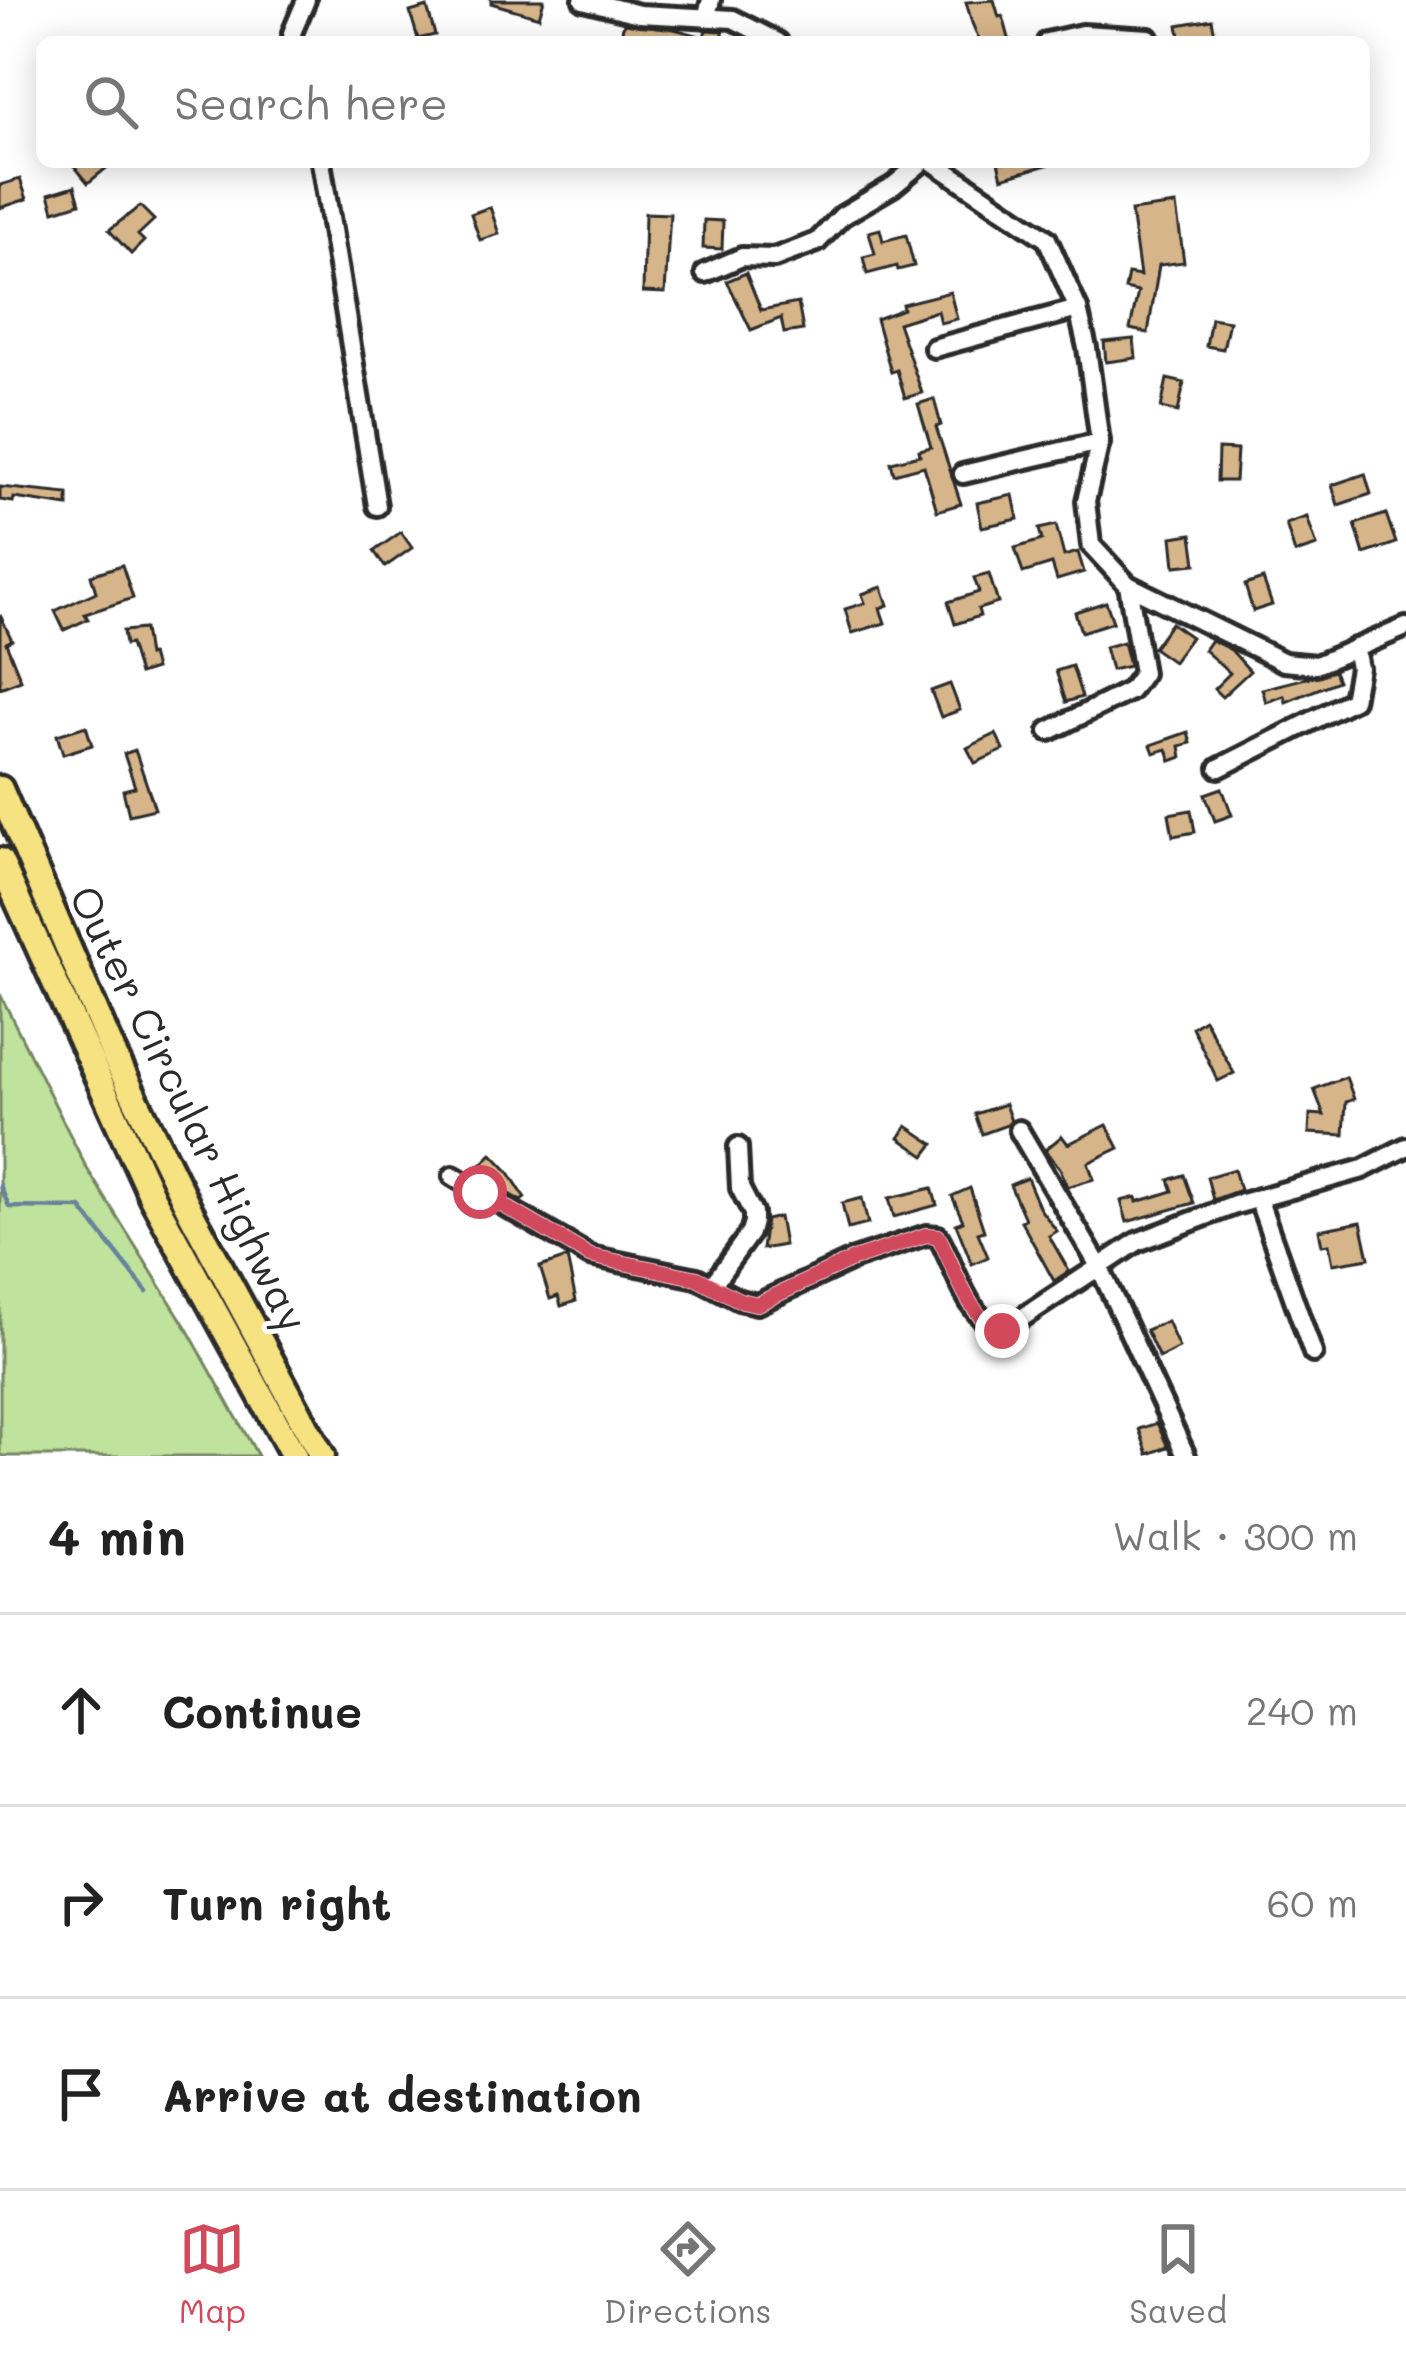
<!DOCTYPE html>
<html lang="en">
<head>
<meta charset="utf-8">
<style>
	body { margin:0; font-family:Mali,sans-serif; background:#f6f6f6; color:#222 }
	.stop { position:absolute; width:36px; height:36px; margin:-27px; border:9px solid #d1495b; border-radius:50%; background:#fff }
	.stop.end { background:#d1495b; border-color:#fff; box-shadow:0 3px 12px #0008 }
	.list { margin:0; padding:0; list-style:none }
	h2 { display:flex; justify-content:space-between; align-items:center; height:156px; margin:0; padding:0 48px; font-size:51px }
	h2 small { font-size:39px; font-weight:400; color:#767676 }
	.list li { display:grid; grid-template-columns:78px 1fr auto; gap:36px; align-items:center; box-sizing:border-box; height:192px; padding:0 48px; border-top:3px solid #e0e0e0 }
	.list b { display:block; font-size:45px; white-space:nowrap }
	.list em { font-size:39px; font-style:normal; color:#767676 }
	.icon { flex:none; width:66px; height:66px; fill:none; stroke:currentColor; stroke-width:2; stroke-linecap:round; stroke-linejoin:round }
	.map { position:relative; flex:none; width:1406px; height:1456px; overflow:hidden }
	.search { position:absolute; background:#fff; box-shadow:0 6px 30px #0003; left:36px; right:36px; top:36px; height:132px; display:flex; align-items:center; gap:30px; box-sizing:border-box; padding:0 42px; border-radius:18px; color:#767676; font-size:45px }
	.sheet { height:732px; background:#fff }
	nav { display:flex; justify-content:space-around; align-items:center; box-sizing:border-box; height:168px; border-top:3px solid #e0e0e0; background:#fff; font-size:33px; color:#767676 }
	nav a { display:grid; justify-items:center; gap:6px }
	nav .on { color:#d1495b }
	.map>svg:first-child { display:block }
	.green { fill:#bfe29c; stroke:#758664; stroke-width:3 }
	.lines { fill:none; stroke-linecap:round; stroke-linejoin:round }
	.stream { stroke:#66839c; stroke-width:4.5 }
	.building { fill:#d7b58a; stroke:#2b2b2b; stroke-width:3 }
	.minor-casing { stroke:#2b2b2b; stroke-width:26 }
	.highway-casing { stroke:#2b2b2b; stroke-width:33 }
	.minor { stroke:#fff; stroke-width:16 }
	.highway { stroke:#f7e281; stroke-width:24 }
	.route { stroke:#d1495b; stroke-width:15 }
	.labels { text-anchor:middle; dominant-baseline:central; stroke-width:10; stroke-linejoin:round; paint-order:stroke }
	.street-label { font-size:42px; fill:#2b2b2b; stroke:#fff }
</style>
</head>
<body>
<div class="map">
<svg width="1406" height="1456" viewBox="0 0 1406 1456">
	<rect width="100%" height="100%" fill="#fff"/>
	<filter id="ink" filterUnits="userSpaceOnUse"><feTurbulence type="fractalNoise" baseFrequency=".00833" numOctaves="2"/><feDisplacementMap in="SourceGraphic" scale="24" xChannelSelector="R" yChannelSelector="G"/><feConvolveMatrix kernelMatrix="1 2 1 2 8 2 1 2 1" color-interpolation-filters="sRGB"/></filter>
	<g filter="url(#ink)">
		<!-- green -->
		<path class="green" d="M 0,994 L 86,1167 L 186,1327 L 258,1456 L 3,1456 L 0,1453 Z"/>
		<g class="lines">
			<!-- stream -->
			<path class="stream" d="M 0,1185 L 9,1207 L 81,1208 L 147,1292"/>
		</g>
		<!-- building -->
		<g class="building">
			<path d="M 491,0 L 544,0 L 539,17 L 491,3 Z"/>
			<path d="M 994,0 L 999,17 L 1003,16 L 1010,42 L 980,42 L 972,23 L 966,2 Z"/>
			<path d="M 427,7 L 435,35 L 418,39 L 410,12 Z"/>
			<path d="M 1212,19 L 1216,40 L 1181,42 L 1178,25 Z"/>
			<path d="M 624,23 L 674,29 L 704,37 L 706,30 L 724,31 L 720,42 L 619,42 Z"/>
			<path d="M 71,162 L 114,162 L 88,183 Z"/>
			<path d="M 998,162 L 1046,162 L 1047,165 L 1002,178 Z"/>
			<path d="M 20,179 L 27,199 L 0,208 L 0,185 Z"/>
			<path d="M 75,186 L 80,203 L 54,211 L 49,194 Z"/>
			<path d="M 1176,205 L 1184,262 L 1159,265 L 1148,333 L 1130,329 L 1138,292 L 1125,289 L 1128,274 L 1140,276 L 1131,211 Z"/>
			<path d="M 140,206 L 154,220 L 138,235 L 144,241 L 131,254 L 109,230 Z"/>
			<path d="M 490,207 L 499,234 L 480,240 L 471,214 Z"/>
			<path d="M 645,213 L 670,214 L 665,293 L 643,292 Z"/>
			<path d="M 704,220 L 723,221 L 722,249 L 703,248 Z"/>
			<path d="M 880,229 L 883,241 L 906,235 L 914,266 L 898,270 L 897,266 L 867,274 L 863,257 L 875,254 L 869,232 Z"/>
			<path d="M 746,273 L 761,310 L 798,303 L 803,330 L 784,333 L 781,318 L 751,330 L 727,281 Z"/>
			<path d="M 950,292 L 957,319 L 940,323 L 937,311 L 898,323 L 922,393 L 905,398 L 897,370 L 891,372 L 876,319 L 903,309 L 902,304 Z"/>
			<path d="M 1211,318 L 1229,321 L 1223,349 L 1206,346 Z"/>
			<path d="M 1134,339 L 1136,358 L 1106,362 L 1104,342 Z"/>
			<path d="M 1167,379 L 1184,383 L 1178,412 L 1161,408 Z"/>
			<path d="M 934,399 L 941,425 L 936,427 L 961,504 L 937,511 L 924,466 L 894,474 L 891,462 L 920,455 L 919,450 L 931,447 L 918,404 Z"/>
			<path d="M 1218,449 L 1237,450 L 1235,481 L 1217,481 Z"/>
			<path d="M 1365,474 L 1371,494 L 1338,505 L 1332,485 Z"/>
			<path d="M 0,487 L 68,494 L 68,506 L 14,498 L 13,502 L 0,500 Z"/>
			<path d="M 1013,495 L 1018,519 L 982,527 L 977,503 Z"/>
			<path d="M 1386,514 L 1396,543 L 1364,554 L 1355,524 Z"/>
			<path d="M 1307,517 L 1317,546 L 1295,553 L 1286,524 Z"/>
			<path d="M 1056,525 L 1064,556 L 1078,552 L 1084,572 L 1057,580 L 1052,564 L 1023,573 L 1015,548 L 1042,540 L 1039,529 Z"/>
			<path d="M 401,532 L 412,548 L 385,567 L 374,551 Z"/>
			<path d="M 1192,534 L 1196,564 L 1175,566 L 1172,537 Z"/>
			<path d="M 122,565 L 133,598 L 85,614 L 88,619 L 64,630 L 55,611 L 96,592 L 91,575 Z"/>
			<path d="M 989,574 L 998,603 L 978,609 L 980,616 L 955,624 L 948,602 L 979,592 L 974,578 Z"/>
			<path d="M 1263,579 L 1272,605 L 1253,611 L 1245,585 Z"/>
			<path d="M 882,587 L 888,605 L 880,608 L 885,623 L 852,633 L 845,609 L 865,603 L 862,594 Z"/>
			<path d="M 1106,602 L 1113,622 L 1081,632 L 1075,612 Z"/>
			<path d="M 0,615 L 12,640 L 6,643 L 21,680 L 0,688 Z"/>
			<path d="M 1171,623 L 1191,637 L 1173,662 L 1153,648 Z"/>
			<path d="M 144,629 L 148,656 L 151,655 L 155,669 L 139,674 L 130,644 L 125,645 L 123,631 Z"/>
			<path d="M 1211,640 L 1231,650 L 1250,671 L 1222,697 L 1214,689 L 1230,673 L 1204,650 Z"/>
			<path d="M 1123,642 L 1129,666 L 1111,670 L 1105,647 Z"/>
			<path d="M 1072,666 L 1082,697 L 1066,702 L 1056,671 Z"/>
			<path d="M 1334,671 L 1338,681 L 1286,702 L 1284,696 L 1266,702 L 1262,689 Z"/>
			<path d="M 950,684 L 960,710 L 941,717 L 931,691 Z"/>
			<path d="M 86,726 L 92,745 L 63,754 L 57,735 Z"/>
			<path d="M 1188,732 L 1191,743 L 1180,746 L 1182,757 L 1171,761 L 1167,749 L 1154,753 L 1151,745 Z"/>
			<path d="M 996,734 L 1004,750 L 975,763 L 967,748 Z"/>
			<path d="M 135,750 L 155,809 L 129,815 L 123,790 L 135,787 L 124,754 Z"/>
			<path d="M 1222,788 L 1232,815 L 1215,821 L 1205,794 Z"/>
			<path d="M 1191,810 L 1195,832 L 1173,836 L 1169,814 Z"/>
			<path d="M 1204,1019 L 1234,1073 L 1218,1081 L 1192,1027 Z"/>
			<path d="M 1346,1077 L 1354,1099 L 1346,1102 L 1344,1135 L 1309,1133 L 1310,1114 L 1324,1115 L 1314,1089 Z"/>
			<path d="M 1005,1104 L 1011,1121 L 1007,1125 L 982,1134 L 975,1114 Z"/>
			<path d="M 1107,1125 L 1119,1148 L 1088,1163 L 1094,1179 L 1067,1187 L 1060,1168 L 1045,1150 L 1062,1136 L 1068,1144 Z"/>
			<path d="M 907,1126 L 934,1144 L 925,1156 L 899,1138 Z"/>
			<path d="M 492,1154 L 508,1171 L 525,1198 L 521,1201 L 473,1173 Z"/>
			<path d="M 1234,1169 L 1240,1190 L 1213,1200 L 1207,1177 Z"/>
			<path d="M 1184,1175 L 1194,1203 L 1127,1222 L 1121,1201 L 1136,1197 L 1137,1202 L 1173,1191 L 1169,1180 Z"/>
			<path d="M 1027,1178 L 1040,1209 L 1057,1231 L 1049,1236 L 1069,1271 L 1054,1281 L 1021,1221 L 1025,1219 L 1010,1185 Z"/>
			<path d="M 932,1188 L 937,1205 L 894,1217 L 889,1198 Z"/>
			<path d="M 970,1188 L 984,1231 L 978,1233 L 988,1257 L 972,1264 L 956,1224 L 963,1221 L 952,1196 Z"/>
			<path d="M 862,1198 L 868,1224 L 848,1229 L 842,1203 Z"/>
			<path d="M 779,1217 L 784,1245 L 762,1249 L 766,1220 Z"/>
			<path d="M 1361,1222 L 1369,1258 L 1333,1264 L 1329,1244 L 1322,1245 L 1319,1230 Z"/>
			<path d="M 567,1258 L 576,1301 L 561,1306 L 558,1296 L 550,1299 L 540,1267 Z"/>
			<path d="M 1167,1321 L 1179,1348 L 1159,1358 L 1146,1330 Z"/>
			<path d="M 1157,1423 L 1168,1447 L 1148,1454 L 1139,1429 Z"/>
		</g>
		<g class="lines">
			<!-- minor casing -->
			<g class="minor-casing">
				<g id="minor">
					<path d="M 583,0 L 639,14 L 733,19 L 778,42"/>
					<path d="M 706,18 L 711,0"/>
					<path d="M 293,42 L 292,33 L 306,0"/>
					<path d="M 1047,42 L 1082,34 L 1149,38"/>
					<path d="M 321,162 L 377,506"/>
					<path d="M 933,162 L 1047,239 L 1078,309 L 1087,348 L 1100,442 L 1086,501 L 1091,545 L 1128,585 L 1284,662 L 1316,665 L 1406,627"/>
					<path d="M 705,273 L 742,257 L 774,258 L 817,242 L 842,216 L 893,186 L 922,162"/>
					<path d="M 934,348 L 1078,309"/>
					<path d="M 963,474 L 1100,442"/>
					<path d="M 1049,731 L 1130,691 L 1143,673 L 1128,585"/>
					<path d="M 1219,768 L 1353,700 L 1359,668 L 1355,648"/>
					<path d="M 1019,1130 L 1099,1266 L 1186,1456"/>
					<path d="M 453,1176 L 590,1256 L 697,1278 L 739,1300 L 757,1304 L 854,1259 L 926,1235 L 938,1236 C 956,1266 966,1319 1002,1331 L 1137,1242 L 1235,1205 L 1363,1169 L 1406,1147"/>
					<path d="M 1258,1198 L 1313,1353"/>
					<path d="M 713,1284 L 750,1233 L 753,1222 L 753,1213 L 740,1188 L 738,1147"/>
				</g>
			</g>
			<!-- highway casing -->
			<g class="highway-casing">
				<g id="highway">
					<path d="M 0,789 L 114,1055 L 190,1211 L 322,1456"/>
					<path d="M 0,861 L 152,1197 L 294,1456"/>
				</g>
			</g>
			<!-- minor -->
			<use href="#minor" class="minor"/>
			<!-- highway -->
			<use href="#highway" class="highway"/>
		</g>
	</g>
	<g class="lines" filter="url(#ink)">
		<!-- route -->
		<path class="route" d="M 480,1192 L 590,1256 L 697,1278 L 739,1300 L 757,1304 L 854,1259 L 926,1235 L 938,1236 C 955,1266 967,1319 1002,1331"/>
	</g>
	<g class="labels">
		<!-- street labels -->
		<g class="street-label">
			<text transform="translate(190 1108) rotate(64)">Outer Circular Highway</text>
		</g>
	</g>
</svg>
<div class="stop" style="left:480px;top:1192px"></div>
<div class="stop end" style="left:1002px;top:1331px"></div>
<div class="search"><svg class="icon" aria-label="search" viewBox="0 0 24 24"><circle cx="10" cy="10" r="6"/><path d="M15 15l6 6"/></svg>Search here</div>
</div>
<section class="sheet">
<h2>4 min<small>Walk · 300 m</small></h2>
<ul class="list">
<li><svg class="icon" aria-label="ahead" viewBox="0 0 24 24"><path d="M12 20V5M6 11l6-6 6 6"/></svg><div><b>Continue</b></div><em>240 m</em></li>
<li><svg class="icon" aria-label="right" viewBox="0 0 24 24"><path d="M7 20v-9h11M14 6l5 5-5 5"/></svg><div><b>Turn right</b></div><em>60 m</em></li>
<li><svg class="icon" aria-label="arrive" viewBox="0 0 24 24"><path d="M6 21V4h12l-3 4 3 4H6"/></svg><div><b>Arrive at destination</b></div></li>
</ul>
</section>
<nav>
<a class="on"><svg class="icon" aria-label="map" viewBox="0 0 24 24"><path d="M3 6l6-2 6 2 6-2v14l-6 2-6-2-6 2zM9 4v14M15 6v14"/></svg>Map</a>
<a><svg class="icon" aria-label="directions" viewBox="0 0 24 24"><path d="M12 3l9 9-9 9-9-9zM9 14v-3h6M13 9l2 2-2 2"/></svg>Directions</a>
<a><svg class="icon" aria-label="saved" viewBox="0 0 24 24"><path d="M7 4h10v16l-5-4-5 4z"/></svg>Saved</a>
</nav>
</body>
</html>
